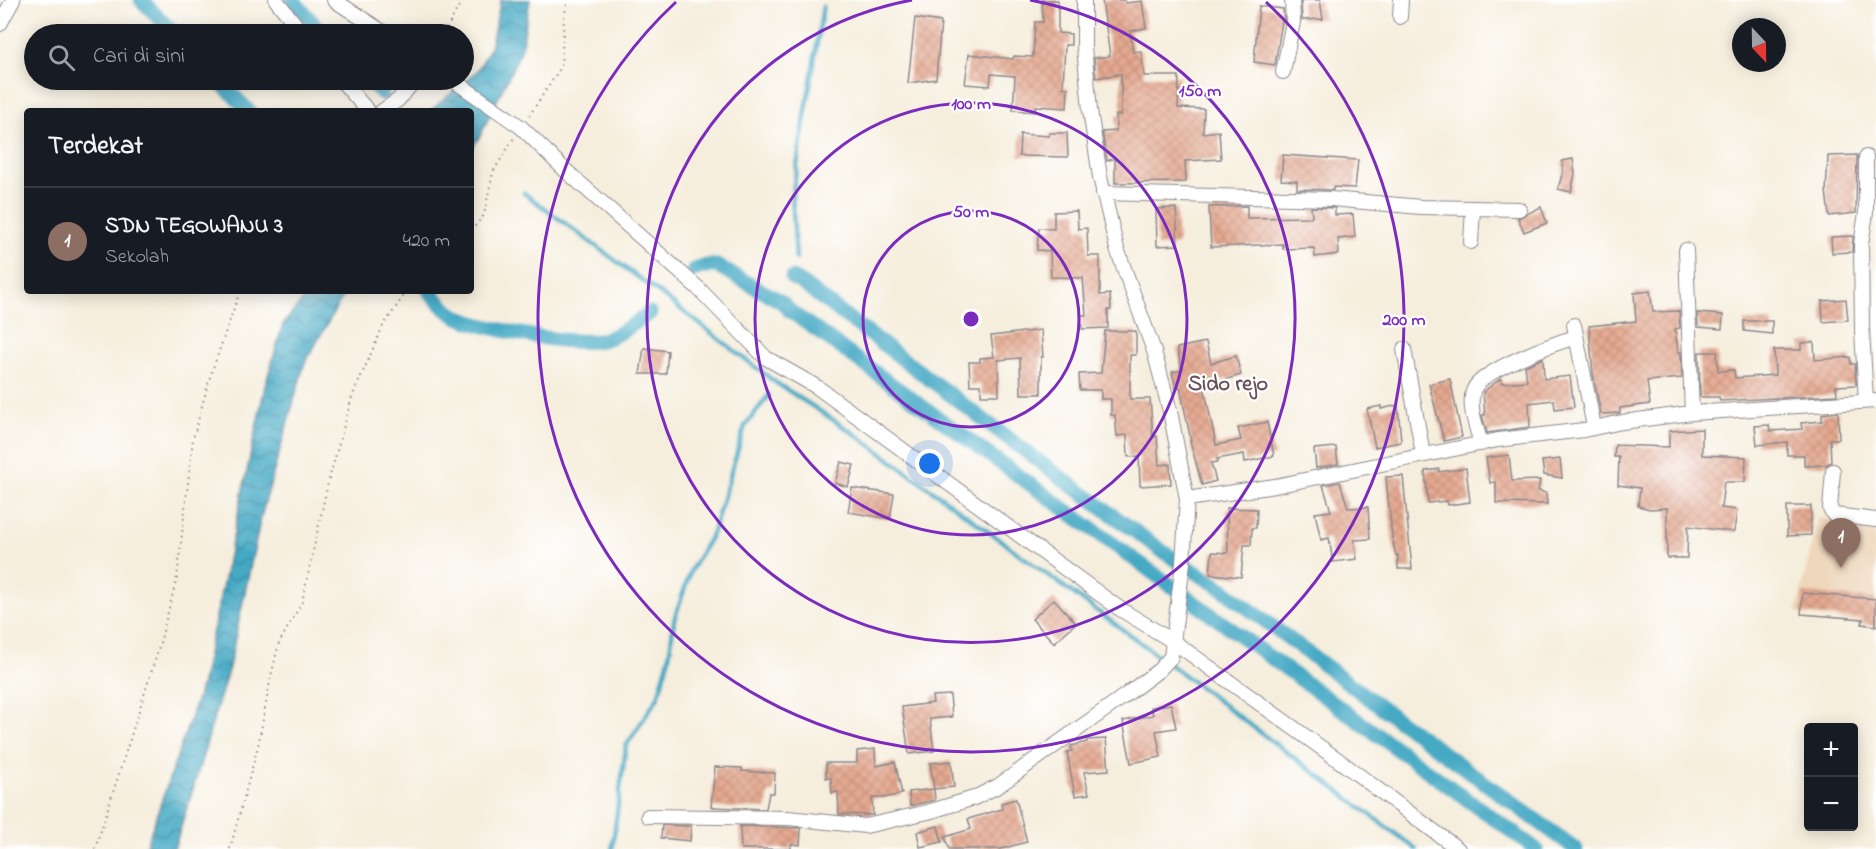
<!DOCTYPE html>
<html lang="id">
<head>
<meta charset="utf-8">
<style>
	body { margin:0; font-family:"Indie Flower",sans-serif; background:#242831; color:#f1f3f6 }
	.controls { position:absolute; right:18px; bottom:18px; display:grid; overflow:hidden; border-radius:6px; box-shadow:0 3px 15px #0003 }
	.controls button { width:54px; height:54px; display:grid; place-items:center; padding:0; border:0; border-bottom:2px solid #363941; background:#171b24; color:#f1f3f6; font:30px sans-serif }
	.compass { position:absolute; left:1732px; top:18px; width:54px; height:54px; border-radius:50%; background:#171b24; box-shadow:0 3px 15px #0003; rotate:158deg }
	.you { position:absolute; left:930px; top:464px; width:21px; height:21px; margin:-15px; border:4px solid #fff; border-radius:50%; background:#1a73e8; box-shadow:0 0 0 9px #1a73e833 }
	.badge { display:grid; place-items:center; width:39px; height:39px; border-radius:50%; background:#1a73e8; color:#fff; font-size:20px; font-weight:700 }
	.pin { position:absolute; translate:-50% -50px; filter:drop-shadow(0 2px 3px #0008) }
	.pin::after { content:''; position:absolute; top:32px; width:21px; height:18px; background:inherit; clip-path:polygon(0 0,100% 0,50% 100%) }
	.list { margin:0; padding:0; list-style:none }
	h2 { display:flex; justify-content:space-between; align-items:center; height:78px; margin:0; padding:0 24px; font-size:26px }
	h2 small { font-size:20px; font-weight:400; color:#9ea1a6 }
	.list li { display:grid; grid-template-columns:39px 1fr auto; gap:18px; align-items:center; box-sizing:border-box; height:108px; padding:0 24px; border-top:2px solid #363941 }
	.list b { display:block; font-size:22px; white-space:nowrap }
	.list p { margin:0; font-size:20px; white-space:nowrap; color:#9ea1a6 }
	.list em { font-size:20px; font-style:normal; color:#9ea1a6 }
	.icon { flex:none; width:33px; height:33px; fill:none; stroke:currentColor; stroke-width:2; stroke-linecap:round; stroke-linejoin:round }
	.map { position:relative; flex:none; width:1876px; height:849px; overflow:hidden }
	.search { position:absolute; background:#171b24; box-shadow:0 3px 15px #0003; left:24px; top:24px; width:450px; height:66px; display:flex; align-items:center; gap:15px; box-sizing:border-box; padding:0 21px; border-radius:33px; color:#9ea1a6; font-size:22px }
	.panel { position:absolute; background:#171b24; box-shadow:0 3px 15px #0003; left:24px; top:108px; width:450px; height:186px; border-radius:6px }
	.map>svg:first-child { display:block }
	.built { fill:#eed7bb }
	.water { fill:url(#water-waves); stroke:#336680; stroke-width:1.5 }
	.lines { fill:none; stroke-linecap:round; stroke-linejoin:round }
	.stream { stroke:#44a9c4; stroke-width:4.5 }
	.canal { stroke:#44a9c4; stroke-width:15 }
	.building { fill:url(#building-cross-hatch) }
	.street-casing { stroke:#8c888c; stroke-width:16 }
	.path { stroke:#8c888c; stroke-width:2; stroke-dasharray:1.5 4.5; stroke-linecap:butt }
	.street { stroke:#fff; stroke-width:14 }
	.ring { fill:none; stroke:#7b2cbf; stroke-width:3 }
	.labels { text-anchor:middle; dominant-baseline:central; stroke-width:4.5; stroke-linejoin:round; paint-order:stroke }
	.quarter-label { font-size:22px; font-weight:bold; fill:#665159; stroke:#fff }
	.centre { fill:#7b2cbf; stroke:#fff; stroke-width:3 }
	.ring-label { font-size:18px; text-anchor:middle; font-weight:bold; fill:#7b2cbf; stroke:#fff; stroke-width:4.5; stroke-linejoin:round; paint-order:stroke }
</style>
</head>
<body>
<div class="map">
<svg width="1876" height="849" viewBox="0 0 1876 849">
	<defs>
		<pattern id="water-waves" width="16" height="10" patternUnits="userSpaceOnUse" patternTransform="scale(1.5)"><rect width="16" height="10" fill="#44a9c4"/><path d="M0 5q4-4 8 0t8 0" fill="none" stroke="#3889a0"/></pattern>
		<pattern id="building-cross-hatch" width="8" height="8" patternUnits="userSpaceOnUse" patternTransform="scale(1.5)"><rect width="8" height="8" fill="#e5a990"/><path d="M0 0l8 8M0 8l8-8" fill="none" stroke="#c4917d"/></pattern>
	</defs>
	<rect width="100%" height="100%" fill="#fff"/>
	<filter id="ink" filterUnits="userSpaceOnUse"><feTurbulence type="fractalNoise" baseFrequency=".0167" numOctaves="2"/><feDisplacementMap in="SourceGraphic" scale="12" xChannelSelector="R" yChannelSelector="G"/><feConvolveMatrix kernelMatrix="1 2 1 2 8 2 1 2 1" color-interpolation-filters="sRGB"/></filter>
	<filter id="wash" filterUnits="userSpaceOnUse"><feTurbulence type="fractalNoise" baseFrequency=".008" numOctaves="4" result="noise"/><feDisplacementMap in="SourceGraphic" scale="24" xChannelSelector="R" yChannelSelector="G"/><feGaussianBlur stdDeviation="1.35" result="paint"/><feColorMatrix in="noise" values="0 0 0 0 0 0 0 0 0 0 0 0 0 0 0 0 0 1.4 0 .05"/><feComposite in="paint" operator="in"/></filter>
	<g filter="url(#wash)">
		<rect width="100%" height="100%" fill="#f6eedd"/>
		<!-- built -->
		<path class="built" d="M 1818,518 L 1876,525 L 1876,627 L 1796,612 Z"/>
		<!-- water -->
		<g class="water">
			<path d="M 501,0 L 530,0 L 521,51 L 480,136 L 471,150 L 471,111 L 430,111 L 477,71 L 490,48 Z"/>
			<path d="M 310,291 L 346,291 L 304,365 L 261,517 L 229,667 L 193,789 L 174,849 L 145,849 L 201,687 L 265,386 L 283,324 Z"/>
		</g>
		<g class="lines">
			<!-- stream -->
			<g class="stream">
				<path d="M 524,193 L 666,298 L 775,382 L 858,436 L 1145,646 L 1416,849"/>
				<path d="M 796,259 L 792,196 L 823,6"/>
				<path d="M 612,849 L 626,746 L 658,697 L 669,658 L 674,620 L 691,570 L 713,532 L 745,426 L 769,395"/>
			</g>
			<!-- canal -->
			<g class="canal">
				<path d="M 141,0 L 175,34"/>
				<path d="M 293,0 L 323,34"/>
				<path d="M 218,80 L 249,111"/>
				<path d="M 368,80 L 382,93"/>
				<path d="M 694,270 L 706,266 L 717,266 L 782,302 L 790,311 L 1536,849"/>
				<path d="M 792,278 L 800,282 L 1056,474 L 1165,553 L 1221,588 L 1398,720 L 1576,849"/>
				<path d="M 429,291 C 437,300 445,310 456,316 C 480,329 581,348 606,339 C 621,334 637,321 650,313"/>
			</g>
		</g>
		<g id="blocks">
			<!-- building -->
			<g class="building">
				<path d="M 1042,0 L 1058,0 L 1058,33 L 1071,34 L 1071,45 L 1065,45 L 1063,87 L 1068,88 L 1067,108 L 1035,106 L 1035,112 L 1013,110 L 1015,76 L 991,74 L 990,86 L 965,84 L 969,54 L 1013,59 L 1014,56 L 1033,57 L 1035,22 L 1043,22 Z"/>
				<path d="M 1102,0 L 1125,0 L 1126,3 L 1142,1 L 1146,28 L 1130,31 L 1133,52 L 1141,51 L 1144,76 L 1179,76 L 1178,108 L 1204,109 L 1203,133 L 1219,131 L 1221,159 L 1185,161 L 1186,182 L 1115,183 L 1115,158 L 1107,161 L 1102,132 L 1116,131 L 1116,115 L 1121,115 L 1121,74 L 1096,78 L 1094,58 L 1110,56 Z"/>
				<path d="M 1301,0 L 1320,0 L 1323,19 L 1302,20 Z"/>
				<path d="M 1259,6 L 1283,9 L 1284,21 L 1282,21 L 1275,65 L 1254,62 Z"/>
				<path d="M 915,18 L 941,22 L 936,79 L 908,83 Z"/>
				<path d="M 1049,133 L 1067,133 L 1068,157 L 1019,156 L 1020,134 L 1049,136 Z"/>
				<path d="M 1283,155 L 1358,160 L 1355,188 L 1333,187 L 1333,190 L 1297,189 L 1297,181 L 1281,180 Z"/>
				<path d="M 1857,155 L 1856,213 L 1829,216 L 1826,191 L 1828,156 Z"/>
				<path d="M 1573,159 L 1575,174 L 1571,192 L 1558,189 L 1563,171 L 1562,161 Z"/>
				<path d="M 1247,206 L 1247,218 L 1312,217 L 1311,207 L 1335,208 L 1335,215 L 1353,214 L 1355,237 L 1338,239 L 1339,254 L 1315,257 L 1314,248 L 1283,249 L 1283,244 L 1211,247 L 1209,207 Z"/>
				<path d="M 1541,207 L 1547,223 L 1524,232 L 1518,218 Z"/>
				<path d="M 1176,208 L 1178,245 L 1157,246 L 1156,209 Z"/>
				<path d="M 1077,211 L 1078,229 L 1087,228 L 1088,256 L 1100,256 L 1100,295 L 1110,294 L 1111,310 L 1108,310 L 1108,328 L 1082,329 L 1081,315 L 1086,315 L 1083,278 L 1051,277 L 1050,251 L 1037,250 L 1039,228 L 1054,229 L 1054,212 Z"/>
				<path d="M 1853,236 L 1852,252 L 1832,253 L 1831,237 Z"/>
				<path d="M 1650,291 L 1653,312 L 1679,311 L 1680,328 L 1675,329 L 1678,352 L 1681,352 L 1682,378 L 1647,381 L 1650,404 L 1620,408 L 1620,413 L 1601,414 L 1593,374 L 1589,326 L 1636,321 L 1634,293 Z"/>
				<path d="M 1846,299 L 1848,320 L 1823,322 L 1822,301 Z"/>
				<path d="M 1697,313 L 1723,315 L 1722,329 L 1698,327 Z"/>
				<path d="M 1744,321 L 1772,321 L 1772,334 L 1744,331 Z"/>
				<path d="M 1041,330 L 1043,357 L 1041,357 L 1041,394 L 1021,394 L 1020,358 L 998,360 L 999,395 L 981,395 L 981,385 L 970,385 L 969,362 L 980,362 L 980,358 L 994,357 L 991,336 Z"/>
				<path d="M 1105,331 L 1136,331 L 1136,355 L 1130,355 L 1130,399 L 1150,399 L 1153,437 L 1157,436 L 1159,465 L 1170,464 L 1171,484 L 1140,486 L 1139,456 L 1128,457 L 1127,435 L 1117,436 L 1115,415 L 1111,415 L 1111,399 L 1101,399 L 1101,390 L 1080,390 L 1079,374 L 1101,373 Z"/>
				<path d="M 1206,342 L 1211,363 L 1236,356 L 1241,375 L 1204,386 L 1216,445 L 1241,440 L 1238,428 L 1267,422 L 1274,456 L 1245,462 L 1244,454 L 1217,459 L 1218,462 L 1211,463 L 1216,481 L 1202,485 L 1190,441 L 1191,441 L 1180,387 L 1176,388 L 1172,372 L 1182,370 L 1177,348 Z"/>
				<path d="M 1814,342 L 1815,360 L 1850,357 L 1851,364 L 1855,364 L 1856,385 L 1836,386 L 1837,395 L 1720,401 L 1719,397 L 1700,397 L 1699,352 L 1717,352 L 1718,371 L 1734,370 L 1735,378 L 1775,375 L 1774,350 L 1801,350 L 1801,343 Z"/>
				<path d="M 644,348 L 668,351 L 666,374 L 640,374 Z"/>
				<path d="M 1543,358 L 1544,379 L 1570,376 L 1574,407 L 1555,409 L 1554,400 L 1529,403 L 1530,427 L 1487,433 L 1482,415 L 1485,415 L 1483,392 L 1501,378 L 1502,383 L 1527,381 L 1525,366 Z"/>
				<path d="M 1450,379 L 1462,437 L 1444,441 L 1429,384 Z"/>
				<path d="M 1398,405 L 1401,442 L 1375,447 L 1367,409 L 1381,406 L 1381,409 Z"/>
				<path d="M 1838,412 L 1839,439 L 1830,439 L 1831,462 L 1826,465 L 1804,466 L 1804,455 L 1787,455 L 1787,442 L 1757,445 L 1755,426 L 1769,425 L 1770,431 L 1802,429 L 1801,423 L 1822,421 L 1822,414 Z"/>
				<path d="M 1702,429 L 1702,455 L 1746,457 L 1745,482 L 1724,482 L 1721,508 L 1737,510 L 1734,532 L 1688,526 L 1687,558 L 1667,558 L 1667,508 L 1650,509 L 1638,506 L 1640,488 L 1618,485 L 1619,457 L 1614,457 L 1615,445 L 1669,447 L 1669,431 Z"/>
				<path d="M 1336,447 L 1338,464 L 1316,468 L 1314,449 Z"/>
				<path d="M 1509,455 L 1512,481 L 1540,480 L 1538,491 L 1546,493 L 1547,504 L 1496,503 L 1496,482 L 1490,483 L 1486,458 Z"/>
				<path d="M 1560,459 L 1562,478 L 1544,475 L 1542,461 Z"/>
				<path d="M 841,462 L 854,465 L 848,487 L 835,483 Z"/>
				<path d="M 1466,468 L 1470,502 L 1448,505 L 1447,501 L 1428,503 L 1425,471 L 1439,469 L 1439,472 Z"/>
				<path d="M 1403,476 L 1412,569 L 1398,569 L 1398,555 L 1396,556 L 1392,537 L 1386,477 Z"/>
				<path d="M 1340,482 L 1348,508 L 1368,507 L 1370,539 L 1354,540 L 1357,559 L 1333,562 L 1329,538 L 1321,540 L 1315,513 L 1331,511 L 1323,485 Z"/>
				<path d="M 852,488 L 894,494 L 890,519 L 848,512 Z"/>
				<path d="M 1787,506 L 1811,506 L 1811,535 L 1787,536 Z"/>
				<path d="M 1227,508 L 1257,509 L 1256,528 L 1252,528 L 1251,545 L 1244,545 L 1241,577 L 1210,574 L 1212,552 L 1228,553 Z"/>
				<path d="M 1803,593 L 1876,599 L 1876,626 L 1862,624 L 1863,619 L 1801,614 Z"/>
				<path d="M 1054,599 L 1076,623 L 1054,643 L 1032,619 Z"/>
				<path d="M 950,695 L 952,717 L 930,719 L 934,751 L 909,754 L 902,707 L 933,703 L 932,696 Z"/>
				<path d="M 1171,704 L 1176,728 L 1156,731 L 1161,757 L 1131,763 L 1123,721 L 1153,715 L 1151,707 Z"/>
				<path d="M 1106,739 L 1109,770 L 1084,772 L 1089,794 L 1075,796 L 1067,752 L 1072,751 L 1071,746 L 1087,742 L 1087,740 Z"/>
				<path d="M 875,749 L 876,766 L 895,762 L 902,794 L 884,798 L 872,798 L 873,815 L 839,814 L 838,792 L 832,793 L 831,778 L 826,778 L 826,763 L 857,763 L 857,751 Z"/>
				<path d="M 951,761 L 954,787 L 934,789 L 930,763 Z"/>
				<path d="M 715,767 L 742,768 L 742,771 L 775,773 L 774,793 L 769,793 L 766,809 L 711,807 Z"/>
				<path d="M 934,789 L 935,800 L 910,806 L 909,792 Z"/>
				<path d="M 1016,799 L 1027,842 L 1001,849 L 949,849 L 945,837 L 971,829 L 968,819 L 1002,809 L 1001,803 Z"/>
				<path d="M 662,825 L 691,826 L 690,841 L 661,838 Z"/>
				<path d="M 740,826 L 801,828 L 800,845 L 791,844 L 791,849 L 741,849 Z"/>
				<path d="M 938,826 L 942,842 L 920,847 L 917,832 Z"/>
			</g>
		</g>
	</g>
	<g filter="url(#ink)">
		<use href="#blocks" fill-opacity="0" stroke="#8c888c" stroke-width="1.5"/>
		<g class="lines">
			<!-- street casing -->
			<g class="street-casing">
				<g id="street">
					<path d="M 276,0 L 303,34"/>
					<path d="M 334,0 L 386,34"/>
					<path d="M 1400,17 L 1401,0"/>
					<path d="M 0,24 L 13,0"/>
					<path d="M 1283,72 L 1293,22 L 1292,0"/>
					<path d="M 341,80 L 368,111"/>
					<path d="M 453,80 L 521,127 L 564,169 L 698,288 L 766,358 L 817,387 L 1120,609 L 1174,642 L 1341,762 L 1458,849"/>
					<path d="M 382,111 L 398,100 L 415,80"/>
					<path d="M 1866,157 L 1866,213 L 1861,244 L 1862,330 L 1866,401"/>
					<path d="M 1103,193 L 1331,199 L 1421,207 L 1519,209"/>
					<path d="M 1471,242 L 1473,208"/>
					<path d="M 1686,250 L 1692,413"/>
					<path d="M 1574,325 L 1594,427"/>
					<path d="M 1404,349 L 1423,454"/>
					<path d="M 1481,444 C 1477,428 1467,405 1474,389 C 1482,370 1555,343 1576,337"/>
					<path d="M 1833,471 L 1830,509 L 1834,515 L 1876,520"/>
					<path d="M 1187,499 L 1275,486 L 1498,440 L 1584,430 L 1622,422 L 1692,413 L 1876,401"/>
					<path d="M 648,816 L 788,818 L 866,826 L 928,812 L 974,798 L 998,786 L 1123,697 L 1159,670 L 1171,657 L 1183,563 L 1187,499 L 1170,411 L 1154,351 L 1117,249 L 1100,177 L 1090,110 L 1084,47 L 1084,0"/>
				</g>
			</g>
			<!-- path -->
			<g class="path">
				<path d="M 444,34 L 462,0"/>
				<path d="M 529,116 L 561,67 L 564,17 L 568,0"/>
				<path d="M 471,231 L 484,215 L 493,172 L 514,138"/>
				<path d="M 95,849 L 157,654 L 177,578 L 193,439 L 210,377 L 240,291"/>
				<path d="M 230,849 L 258,746 L 271,676 L 279,643 L 302,602 L 328,483 L 352,397 L 383,326 L 407,291"/>
			</g>
			<!-- street -->
			<use href="#street" class="street"/>
		</g>
	</g>
	<!-- distance rings -->
	<g class="ring">
		<circle cx="971" cy="319" r="108"/>
		<circle cx="971" cy="319" r="216"/>
		<path d="M1030 0A324 324 0 1 1 912 0"/>
		<path d="M1266 2A433 433 0 1 1 676 2"/>
	</g>
	<g class="labels">
		<!-- quarter labels -->
		<g class="quarter-label">
			<text x="1228" y="385">Sido rejo</text>
		</g>
	</g>
	<circle cx="971" cy="319" r="9" class="centre"/>
	<g class="ring-label">
		<text x="1200" y="96">150 m</text>
		<text x="971" y="109">100 m</text>
		<text x="971" y="217">50 m</text>
		<text x="1404" y="325">200 m</text>
	</g>
</svg>
<div class="controls">
<button>+</button>
<button>−</button>
</div>
<svg class="compass" viewBox="-18 -18 36 36"><path d="M0-13l5 13h-10z" fill="#e53935"/><path d="M0 13l5-13h-10z" fill="#9ea1a6"/></svg>
<div class="you"></div>
<div class="pin badge" style="left:1841px;top:568px;background:#8d6e63">1</div>
<div class="search"><svg class="icon" aria-label="search" viewBox="0 0 24 24"><circle cx="10" cy="10" r="6"/><path d="M15 15l6 6"/></svg>Cari di sini</div>
<section class="panel">
<h2>Terdekat<small></small></h2>
<ul class="list">
<li><span class="badge" style="background:#8d6e63">1</span><div><b>SDN TEGOWANU 3</b><p>Sekolah</p></div><em>420 m</em></li>
</ul>
</section>
</div>
</body>
</html>
